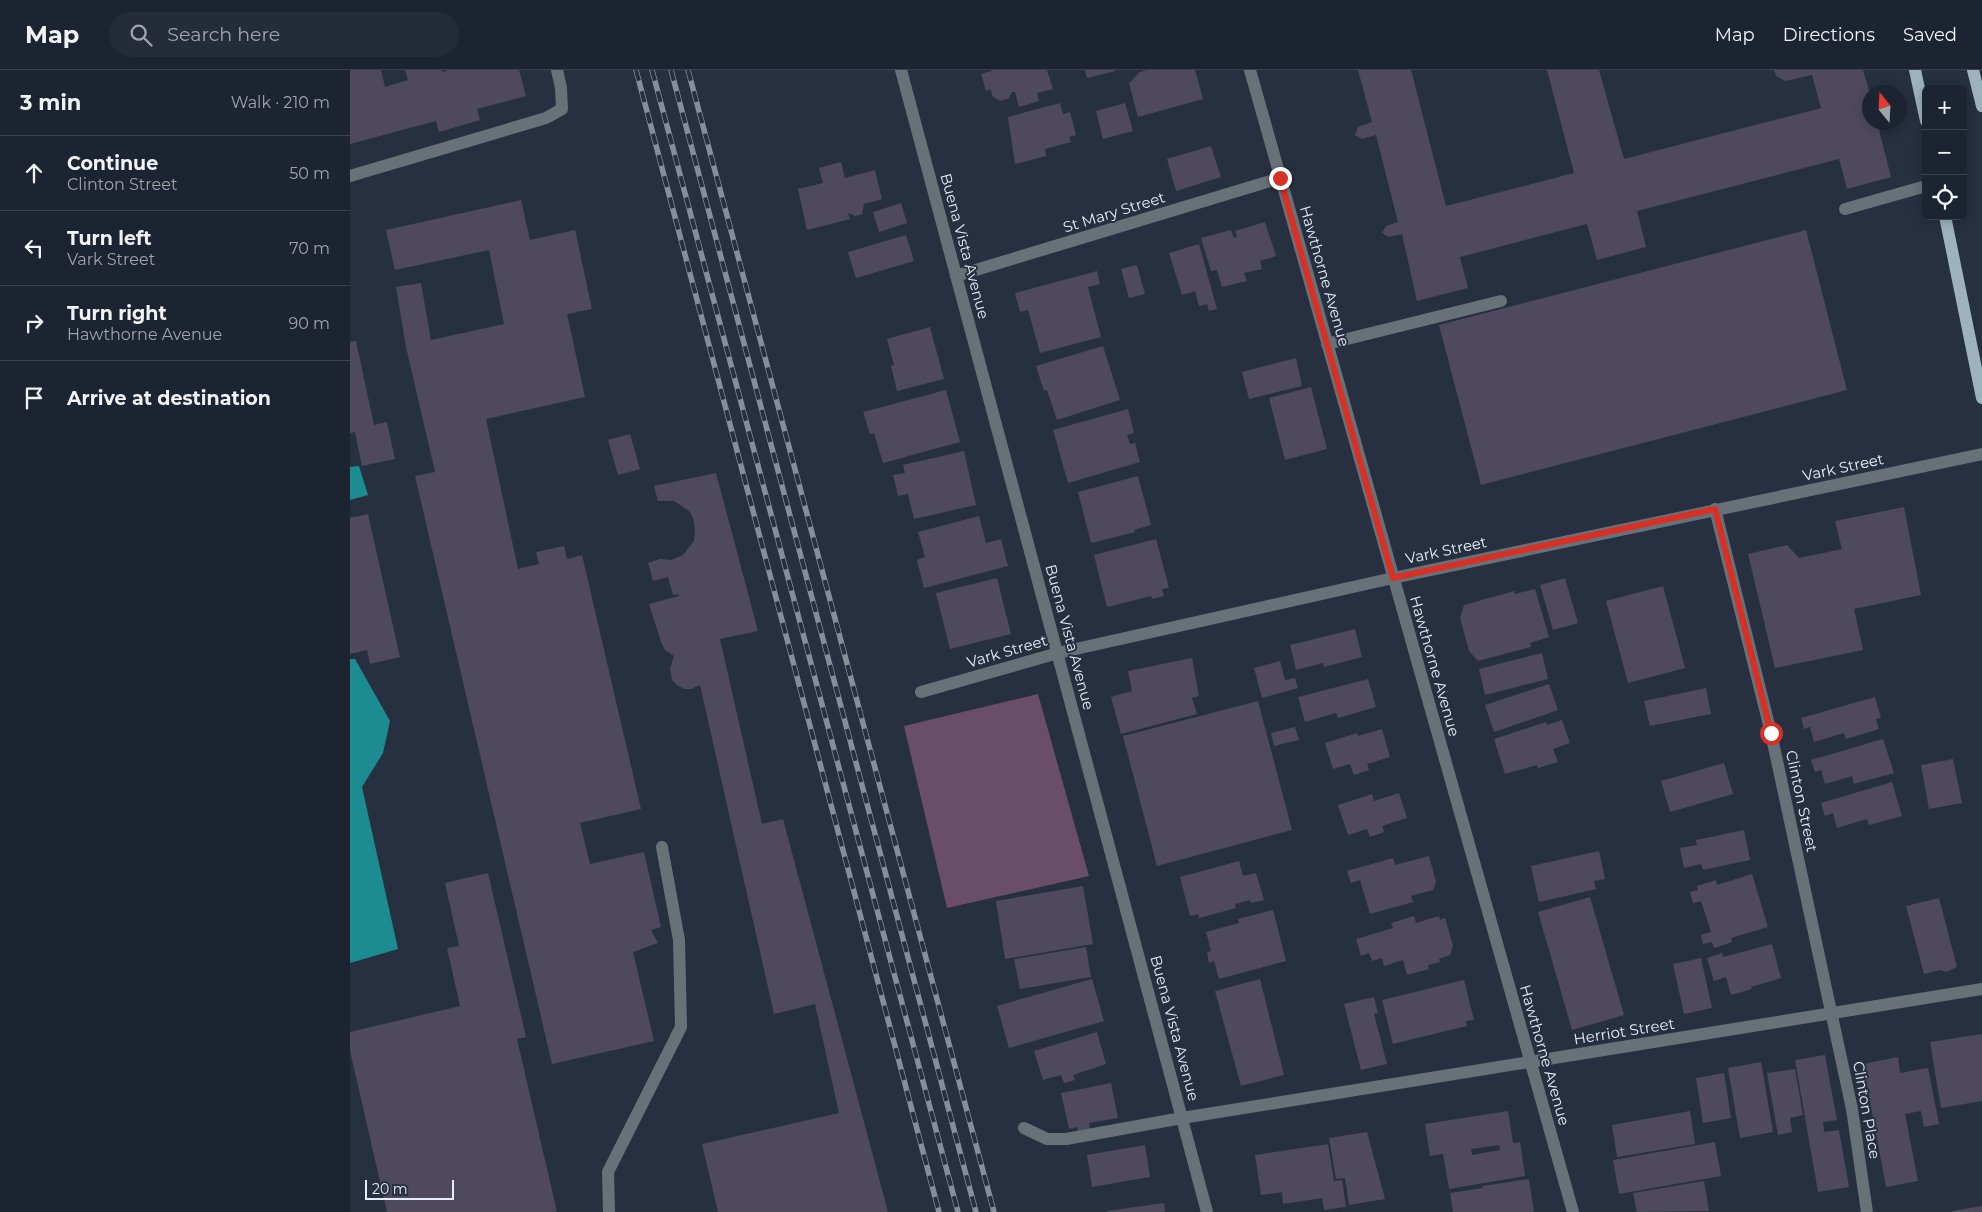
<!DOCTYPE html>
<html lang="en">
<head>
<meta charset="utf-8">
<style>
	body { margin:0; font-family:Montserrat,sans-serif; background:#252c39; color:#f1f3f6 }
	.controls { position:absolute; right:15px; top:15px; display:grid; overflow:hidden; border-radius:8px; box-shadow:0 2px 12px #0003 }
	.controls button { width:45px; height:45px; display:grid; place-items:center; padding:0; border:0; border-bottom:1px solid #3b414d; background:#1d2431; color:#f1f3f6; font:25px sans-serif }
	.compass { position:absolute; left:1512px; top:15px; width:45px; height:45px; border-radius:50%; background:#1d2431; box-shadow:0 2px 12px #0003; rotate:342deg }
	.scale { position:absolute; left:15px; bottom:12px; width:89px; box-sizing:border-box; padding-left:5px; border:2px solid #e6edf8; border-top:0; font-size:14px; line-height:18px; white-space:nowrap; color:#e6edf8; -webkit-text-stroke:4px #273041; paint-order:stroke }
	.stop { position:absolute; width:15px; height:15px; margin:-11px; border:4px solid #d93025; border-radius:50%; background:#fff }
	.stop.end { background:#d93025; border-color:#fff; box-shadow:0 1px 5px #0008 }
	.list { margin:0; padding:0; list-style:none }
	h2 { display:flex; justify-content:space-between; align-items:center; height:65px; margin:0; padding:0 20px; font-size:21px }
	h2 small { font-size:16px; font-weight:400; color:#a0a4ab }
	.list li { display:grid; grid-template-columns:32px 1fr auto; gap:15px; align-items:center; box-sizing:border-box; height:75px; padding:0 20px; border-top:1px solid #3b414d }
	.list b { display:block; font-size:19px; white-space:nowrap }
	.list p { margin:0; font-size:16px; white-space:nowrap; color:#a0a4ab }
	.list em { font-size:16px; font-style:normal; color:#a0a4ab }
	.icon { flex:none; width:28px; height:28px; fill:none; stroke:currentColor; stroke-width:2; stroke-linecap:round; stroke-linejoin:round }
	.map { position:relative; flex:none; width:1632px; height:1142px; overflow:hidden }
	header { display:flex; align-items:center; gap:30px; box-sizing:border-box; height:70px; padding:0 25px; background:#1d2431; border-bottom:1px solid #3b414d }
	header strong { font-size:24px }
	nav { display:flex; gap:28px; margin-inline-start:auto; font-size:18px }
	.search { width:350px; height:45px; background:#252c39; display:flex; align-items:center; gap:12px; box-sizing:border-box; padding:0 18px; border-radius:28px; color:#a0a4ab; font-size:19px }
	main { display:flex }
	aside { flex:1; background:#1d2431 }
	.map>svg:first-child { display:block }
	.green { fill:#694d69 }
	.water { fill:#1d8c90 }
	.building { fill:#4e495e; fill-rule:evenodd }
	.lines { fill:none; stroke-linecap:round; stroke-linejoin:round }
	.minor { stroke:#677177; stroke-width:12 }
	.major { stroke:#9db2bd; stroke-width:12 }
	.rail-casing { stroke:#868e9c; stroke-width:5.5 }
	.rail { stroke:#273041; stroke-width:4; stroke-dasharray:11; stroke-linecap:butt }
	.route { stroke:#d93025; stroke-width:6 }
	.labels { text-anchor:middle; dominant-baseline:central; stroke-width:4; stroke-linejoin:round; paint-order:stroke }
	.street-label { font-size:15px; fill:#e6edf8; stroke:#273041 }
</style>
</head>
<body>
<header>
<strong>Map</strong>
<div class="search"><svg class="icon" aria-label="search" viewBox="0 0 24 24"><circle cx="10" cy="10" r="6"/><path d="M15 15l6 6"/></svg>Search here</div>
<nav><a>Map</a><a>Directions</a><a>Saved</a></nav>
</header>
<main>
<aside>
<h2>3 min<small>Walk · 210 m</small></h2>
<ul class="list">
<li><svg class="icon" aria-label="ahead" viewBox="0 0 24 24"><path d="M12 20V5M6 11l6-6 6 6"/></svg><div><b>Continue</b><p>Clinton Street</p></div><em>50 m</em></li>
<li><svg class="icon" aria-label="left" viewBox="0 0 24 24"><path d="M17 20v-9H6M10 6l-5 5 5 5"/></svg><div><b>Turn left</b><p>Vark Street</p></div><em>70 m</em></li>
<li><svg class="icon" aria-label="right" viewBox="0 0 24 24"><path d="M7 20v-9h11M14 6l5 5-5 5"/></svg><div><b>Turn right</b><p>Hawthorne Avenue</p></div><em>90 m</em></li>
<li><svg class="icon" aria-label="arrive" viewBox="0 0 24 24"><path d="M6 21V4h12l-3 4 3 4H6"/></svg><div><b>Arrive at destination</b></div></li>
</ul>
</aside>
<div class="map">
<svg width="1632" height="1142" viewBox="0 0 1632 1142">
	<rect width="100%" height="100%" fill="#273041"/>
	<!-- green -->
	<path class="green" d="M 688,624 L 739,806 L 597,838 L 554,656 Z"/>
	<!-- water -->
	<g class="water">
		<path d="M 9,396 L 18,425 L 0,430 L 0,397 Z"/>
		<path d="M 0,589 L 5,589 L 40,651 L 33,683 L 12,717 L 48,879 L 0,893 Z"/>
	</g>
	<!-- building -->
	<g class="building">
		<path d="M 0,0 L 31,0 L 35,17 L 58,10 L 55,0 L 92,0 L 93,2 L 98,0 L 169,0 L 176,26 L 127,39 L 130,50 L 89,62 L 86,51 L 0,74 Z"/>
		<path d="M 644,0 L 697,0 L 703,19 L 687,23 L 689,31 L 669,37 L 665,22 L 662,22 L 659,28 L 651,31 L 643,27 L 640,19 L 636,21 L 631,4 Z"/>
		<path d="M 735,0 L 764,0 L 765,1 L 737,8 Z"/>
		<path d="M 797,0 L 845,0 L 853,29 L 788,47 L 779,13 L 790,2 Z"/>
		<path d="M 1008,0 L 1061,0 L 1096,136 L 1224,103 L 1197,0 L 1249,0 L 1274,89 L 1471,38 L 1462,5 L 1435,11 L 1426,6 L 1424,0 L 1513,0 L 1520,24 L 1520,52 L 1527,52 L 1541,107 L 1497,119 L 1489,89 L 1287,141 L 1296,177 L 1247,190 L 1237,154 L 1110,187 L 1118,218 L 1067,231 L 1052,164 L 1039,167 L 1032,163 L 1036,156 L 1048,152 L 1026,65 L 1012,69 L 1005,65 L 1008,57 L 1022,52 Z"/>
		<path d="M 710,33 L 713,44 L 720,42 L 726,65 L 719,67 L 721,72 L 695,79 L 696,86 L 665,94 L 658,47 Z"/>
		<path d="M 775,33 L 783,61 L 753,69 L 746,41 Z"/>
		<path d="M 861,76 L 871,107 L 826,121 L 817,89 Z"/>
		<path d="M 491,92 L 495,108 L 525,100 L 532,129 L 514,134 L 512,144 L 505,146 L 498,143 L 500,149 L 457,160 L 448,119 L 473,113 L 469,98 Z"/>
		<path d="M 171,130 L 180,170 L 225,160 L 242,239 L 217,244 L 235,327 L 136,349 L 168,499 L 189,494 L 186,482 L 214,476 L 217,489 L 232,485 L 291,739 L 230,753 L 240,794 L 294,782 L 311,857 L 301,860 L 308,873 L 283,882 L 304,971 L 202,994 L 65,406 L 85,402 L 56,277 L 46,217 L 71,213 L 81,270 L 154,254 L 139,180 L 45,200 L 36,160 Z"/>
		<path d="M 551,133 L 557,153 L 529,162 L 523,142 Z"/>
		<path d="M 915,152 L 926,186 L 910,191 L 912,199 L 894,203 L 897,211 L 872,217 L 867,200 L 861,201 L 851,168 L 881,160 L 884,168 L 887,167 L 885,161 Z"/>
		<path d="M 1456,160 L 1497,320 L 1131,415 L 1089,255 Z"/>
		<path d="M 556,165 L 564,191 L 506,208 L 498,182 Z"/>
		<path d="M 849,174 L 867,239 L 859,241 L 857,234 L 849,236 L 845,221 L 832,225 L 819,183 Z"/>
		<path d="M 787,195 L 795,224 L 779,228 L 771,199 Z"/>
		<path d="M 747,201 L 750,214 L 738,217 L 751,267 L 690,283 L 678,240 L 670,242 L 665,223 Z"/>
		<path d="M 580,257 L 594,309 L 547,321 L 541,296 L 544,295 L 537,269 Z"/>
		<path d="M 6,271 L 24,355 L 37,352 L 45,389 L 12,396 L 5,362 L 0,363 L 0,272 Z"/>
		<path d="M 753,276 L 770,330 L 707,350 L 697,320 L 694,321 L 686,296 Z"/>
		<path d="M 946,288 L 952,316 L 899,329 L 892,302 Z"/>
		<path d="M 961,317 L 977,379 L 935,390 L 919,328 Z"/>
		<path d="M 596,320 L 610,372 L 533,393 L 524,363 L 520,364 L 513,342 Z"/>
		<path d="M 778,339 L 784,363 L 777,365 L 780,374 L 785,373 L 790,392 L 718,413 L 703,360 Z"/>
		<path d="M 280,364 L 290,399 L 268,405 L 258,370 Z"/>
		<path d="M 614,381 L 626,435 L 564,449 L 558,424 L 548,426 L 543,405 L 555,403 L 553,395 Z"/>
		<path d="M 366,403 L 408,561 L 370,569 L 412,754 L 433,749 L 538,1142 L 368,1142 L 352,1074 L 489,1043 L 465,934 L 424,944 L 350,615 L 341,619 L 335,619 L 328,616 L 322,610 L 320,599 L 324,586 L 315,580 L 311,572 L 299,534 L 329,526 L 329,524 L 323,525 L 318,507 L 303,511 L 298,493 L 310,489 L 321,490 L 333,485 L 344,471 L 345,459 L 343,448 L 339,441 L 324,431 L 308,431 L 304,416 Z"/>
		<path d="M 788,406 L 801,455 L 784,460 L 785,462 L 741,473 L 728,422 Z"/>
		<path d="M 1554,437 L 1571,525 L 1504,539 L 1513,580 L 1425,598 L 1398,484 L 1437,475 L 1449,488 L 1492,479 L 1485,451 Z"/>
		<path d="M 18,444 L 50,587 L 20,594 L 17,580 L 0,584 L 0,448 Z"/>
		<path d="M 629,446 L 636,473 L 651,469 L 658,496 L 574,518 L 567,490 L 575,487 L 568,462 Z"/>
		<path d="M 806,469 L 819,518 L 812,519 L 814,526 L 802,529 L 801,526 L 757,537 L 744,485 Z"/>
		<path d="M 647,508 L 661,564 L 600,579 L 586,523 Z"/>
		<path d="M 1215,508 L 1228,553 L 1203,560 L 1190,515 Z"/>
		<path d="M 1313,516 L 1335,598 L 1278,613 L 1256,531 Z"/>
		<path d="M 1185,519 L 1199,567 L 1180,573 L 1181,577 L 1128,591 L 1119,581 L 1110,548 L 1114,535 L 1164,521 L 1165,524 Z"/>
		<path d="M 1005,559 L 1012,587 L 974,597 L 973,593 L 946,600 L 940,575 Z"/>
		<path d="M 1192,583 L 1198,609 L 1135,625 L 1129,599 Z"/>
		<path d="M 842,588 L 849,626 L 842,628 L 847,644 L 771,664 L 761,627 L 782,621 L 778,601 Z"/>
		<path d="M 930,591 L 935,610 L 945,608 L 948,618 L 912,628 L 904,598 Z"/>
		<path d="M 1018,609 L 1026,637 L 988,648 L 986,643 L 955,652 L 948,627 Z"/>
		<path d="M 1199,614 L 1208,640 L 1144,662 L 1135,635 Z"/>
		<path d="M 1356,618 L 1361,644 L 1300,656 L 1294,631 Z"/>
		<path d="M 1525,627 L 1531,648 L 1526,649 L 1529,659 L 1496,669 L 1494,663 L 1464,672 L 1460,657 L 1454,659 L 1451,648 Z"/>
		<path d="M 908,631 L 942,760 L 807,796 L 773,666 Z"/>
		<path d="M 1212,650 L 1220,673 L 1203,679 L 1208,692 L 1188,698 L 1187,695 L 1155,704 L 1144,669 L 1196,652 L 1197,655 Z"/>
		<path d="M 945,657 L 949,670 L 924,676 L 921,663 Z"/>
		<path d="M 1032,659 L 1040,687 L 1017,694 L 1019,700 L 1004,705 L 1000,694 L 983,699 L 975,673 L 1007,663 L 1008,666 Z"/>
		<path d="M 1533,669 L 1544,703 L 1504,714 L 1502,706 L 1475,714 L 1471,700 L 1465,702 L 1461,690 Z"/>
		<path d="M 1603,689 L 1612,733 L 1579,739 L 1571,695 Z"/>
		<path d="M 1374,693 L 1383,724 L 1320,742 L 1311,711 Z"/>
		<path d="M 1542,712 L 1552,746 L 1519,755 L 1517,749 L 1487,758 L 1483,743 L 1475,746 L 1471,733 Z"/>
		<path d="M 1049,723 L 1057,748 L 1032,756 L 1034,762 L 1020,767 L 1017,759 L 998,765 L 988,735 L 1022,724 L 1024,731 Z"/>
		<path d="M 1394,760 L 1400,790 L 1353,800 L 1351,794 L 1334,798 L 1330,778 L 1347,775 L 1346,770 Z"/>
		<path d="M 1249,781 L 1255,809 L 1244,811 L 1246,819 L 1189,832 L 1181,796 Z"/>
		<path d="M 1079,786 L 1086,812 L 1083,820 L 1061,826 L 1063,832 L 1020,844 L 1010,810 L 1001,813 L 997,801 L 1043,788 L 1045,795 Z"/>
		<path d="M 889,791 L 893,806 L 906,803 L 914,830 L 901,833 L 900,830 L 885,834 L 886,838 L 849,848 L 848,844 L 840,846 L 830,807 Z"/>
		<path d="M 138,803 L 176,967 L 167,969 L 207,1142 L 37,1142 L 0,981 L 0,962 L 110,936 L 97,878 L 109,876 L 95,813 Z"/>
		<path d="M 1402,804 L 1418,857 L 1381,868 L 1382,872 L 1364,878 L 1362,872 L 1353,874 L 1351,865 L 1361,862 L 1351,831 L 1343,833 L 1340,822 L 1348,820 L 1347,816 L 1366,810 L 1367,815 Z"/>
		<path d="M 733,816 L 743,874 L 655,889 L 646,831 Z"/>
		<path d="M 1240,827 L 1274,945 L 1222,960 L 1188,842 Z"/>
		<path d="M 1589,828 L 1607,897 L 1596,902 L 1591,900 L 1574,904 L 1556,836 Z"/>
		<path d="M 923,840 L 936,891 L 869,909 L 864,891 L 859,893 L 857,882 L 861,881 L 856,862 L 889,853 L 888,849 Z"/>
		<path d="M 1064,846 L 1066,853 L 1089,846 L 1090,850 L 1095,848 L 1103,876 L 1100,885 L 1089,889 L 1090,892 L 1078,895 L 1079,899 L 1057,905 L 1053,890 L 1034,896 L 1032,888 L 1022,891 L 1019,883 L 1011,886 L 1006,869 L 1043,858 L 1041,853 Z"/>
		<path d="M 1422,874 L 1431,908 L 1401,917 L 1402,919 L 1381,925 L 1376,907 L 1364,911 L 1357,888 L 1372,883 L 1373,887 Z"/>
		<path d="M 736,877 L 741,907 L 670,919 L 664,889 Z"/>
		<path d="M 1351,888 L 1362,938 L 1334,944 L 1323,894 Z"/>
		<path d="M 742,909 L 754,951 L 659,978 L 647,936 Z"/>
		<path d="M 910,909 L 934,1005 L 891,1016 L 865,921 Z"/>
		<path d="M 1114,910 L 1124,950 L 1116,951 L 1117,956 L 1043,974 L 1032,930 Z"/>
		<path d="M 1024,927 L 1028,943 L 1024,944 L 1037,994 L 1011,1000 L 994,934 Z"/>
		<path d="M 747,962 L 756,994 L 723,1005 L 725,1010 L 714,1013 L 711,1005 L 693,1010 L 684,981 Z"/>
		<path d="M 1632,964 L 1632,1031 L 1591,1038 L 1580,972 Z"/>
		<path d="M 1475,985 L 1487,1050 L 1473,1052 L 1474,1062 L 1489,1060 L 1499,1117 L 1468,1122 L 1445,990 Z"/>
		<path d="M 1548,987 L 1550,1003 L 1578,998 L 1589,1054 L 1574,1057 L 1571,1041 L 1555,1044 L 1568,1111 L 1536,1117 L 1513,994 Z"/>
		<path d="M 1411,992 L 1423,1062 L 1390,1068 L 1378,998 Z"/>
		<path d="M 1445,999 L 1453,1045 L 1440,1048 L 1442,1062 L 1428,1065 L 1417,1003 Z"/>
		<path d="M 1374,1003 L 1381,1048 L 1353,1053 L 1346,1008 Z"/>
		<path d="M 761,1013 L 768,1048 L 739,1053 L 740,1059 L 728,1061 L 727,1057 L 719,1059 L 711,1023 Z"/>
		<path d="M 1158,1041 L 1163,1073 L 1170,1072 L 1175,1106 L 1099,1119 L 1093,1084 L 1080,1086 L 1075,1054 ZM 1149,1075 L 1150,1080 L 1122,1085 L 1121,1079 Z"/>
		<path d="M 1340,1041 L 1345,1074 L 1267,1087 L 1262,1055 Z"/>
		<path d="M 1017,1062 L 1035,1129 L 999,1135 L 995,1108 L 986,1109 L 979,1068 Z"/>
		<path d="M 1365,1072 L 1371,1106 L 1269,1124 L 1263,1090 Z"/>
		<path d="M 978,1074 L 984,1111 L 992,1110 L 996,1137 L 974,1140 L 972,1128 L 933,1134 L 932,1122 L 911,1125 L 905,1085 Z"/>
		<path d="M 795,1075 L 800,1107 L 742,1117 L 737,1085 Z"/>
		<path d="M 1179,1109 L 1184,1142 L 1103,1142 L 1100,1123 L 1133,1118 L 1132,1116 Z"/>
		<path d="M 1354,1111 L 1359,1141 L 1287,1142 L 1283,1123 Z"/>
		<path d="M 814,1133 L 815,1142 L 757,1142 L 757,1141 Z"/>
		<path d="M 1632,1136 L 1632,1142 L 1602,1142 L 1602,1141 Z"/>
	</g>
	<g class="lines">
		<!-- minor -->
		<g class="minor">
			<path d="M 551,0 L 857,1142"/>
			<path d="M 900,0 L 1223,1142"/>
			<path d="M 0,106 L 196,48 L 212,39 L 211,18 L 207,0"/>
			<path d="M 1495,139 L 1576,116"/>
			<path d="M 606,206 L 930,108"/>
			<path d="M 977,274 L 1151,231"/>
			<path d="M 1365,439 L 1421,663 L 1502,1039 L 1517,1142"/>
			<path d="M 571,622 L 708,583 L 1043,508 L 1632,384"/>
			<path d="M 674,1058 L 697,1069 L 716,1069 L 832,1048 L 1632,919"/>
			<path d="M 259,1142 L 258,1102 L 331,957 L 329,870 L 312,777"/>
		</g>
		<!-- major -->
		<g class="major">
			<path d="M 1565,0 L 1576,51"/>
			<path d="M 1623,0 L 1632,36"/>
			<path d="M 1595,146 L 1632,328"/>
		</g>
		<!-- rail casing -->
		<g class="rail-casing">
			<g id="rail">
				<path d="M 286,0 L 589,1142"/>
				<path d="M 302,0 L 608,1142"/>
				<path d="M 321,0 L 626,1142"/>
				<path d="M 338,0 L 644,1142"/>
			</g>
		</g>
		<!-- rail -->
		<use href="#rail" class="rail"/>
	</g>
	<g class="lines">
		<!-- route -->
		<path class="route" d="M 930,108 L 1043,508 L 1365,439 L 1421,663"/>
	</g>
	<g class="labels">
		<!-- street labels -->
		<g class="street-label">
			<text transform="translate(764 142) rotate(-17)">St Mary Street</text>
			<text transform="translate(615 176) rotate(75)">Buena Vista Avenue</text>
			<text transform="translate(975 206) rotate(74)">Hawthorne Avenue</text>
			<text transform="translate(1493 397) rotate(-12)">Vark Street</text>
			<text transform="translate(1096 480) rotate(-12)">Vark Street</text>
			<text transform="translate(720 567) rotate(75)">Buena Vista Avenue</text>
			<text transform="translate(657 581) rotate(-16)">Vark Street</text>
			<text transform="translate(1085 596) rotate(74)">Hawthorne Avenue</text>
			<text transform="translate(1452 731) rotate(78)">Clinton Street</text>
			<text transform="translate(825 958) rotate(75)">Buena Vista Avenue</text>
			<text transform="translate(1274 961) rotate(-9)">Herriot Street</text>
			<text transform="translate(1195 985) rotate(74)">Hawthorne Avenue</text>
			<text transform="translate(1517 1040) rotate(80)">Clinton Place</text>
		</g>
	</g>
</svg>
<div class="controls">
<button>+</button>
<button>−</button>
<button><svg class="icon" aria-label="locate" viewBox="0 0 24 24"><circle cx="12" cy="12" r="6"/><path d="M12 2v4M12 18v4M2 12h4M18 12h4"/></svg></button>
</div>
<svg class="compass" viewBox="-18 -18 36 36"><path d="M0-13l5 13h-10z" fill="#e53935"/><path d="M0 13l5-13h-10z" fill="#a0a4ab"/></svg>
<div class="scale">20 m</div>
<div class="stop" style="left:1421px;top:663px"></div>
<div class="stop end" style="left:930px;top:108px"></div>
</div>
</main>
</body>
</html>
